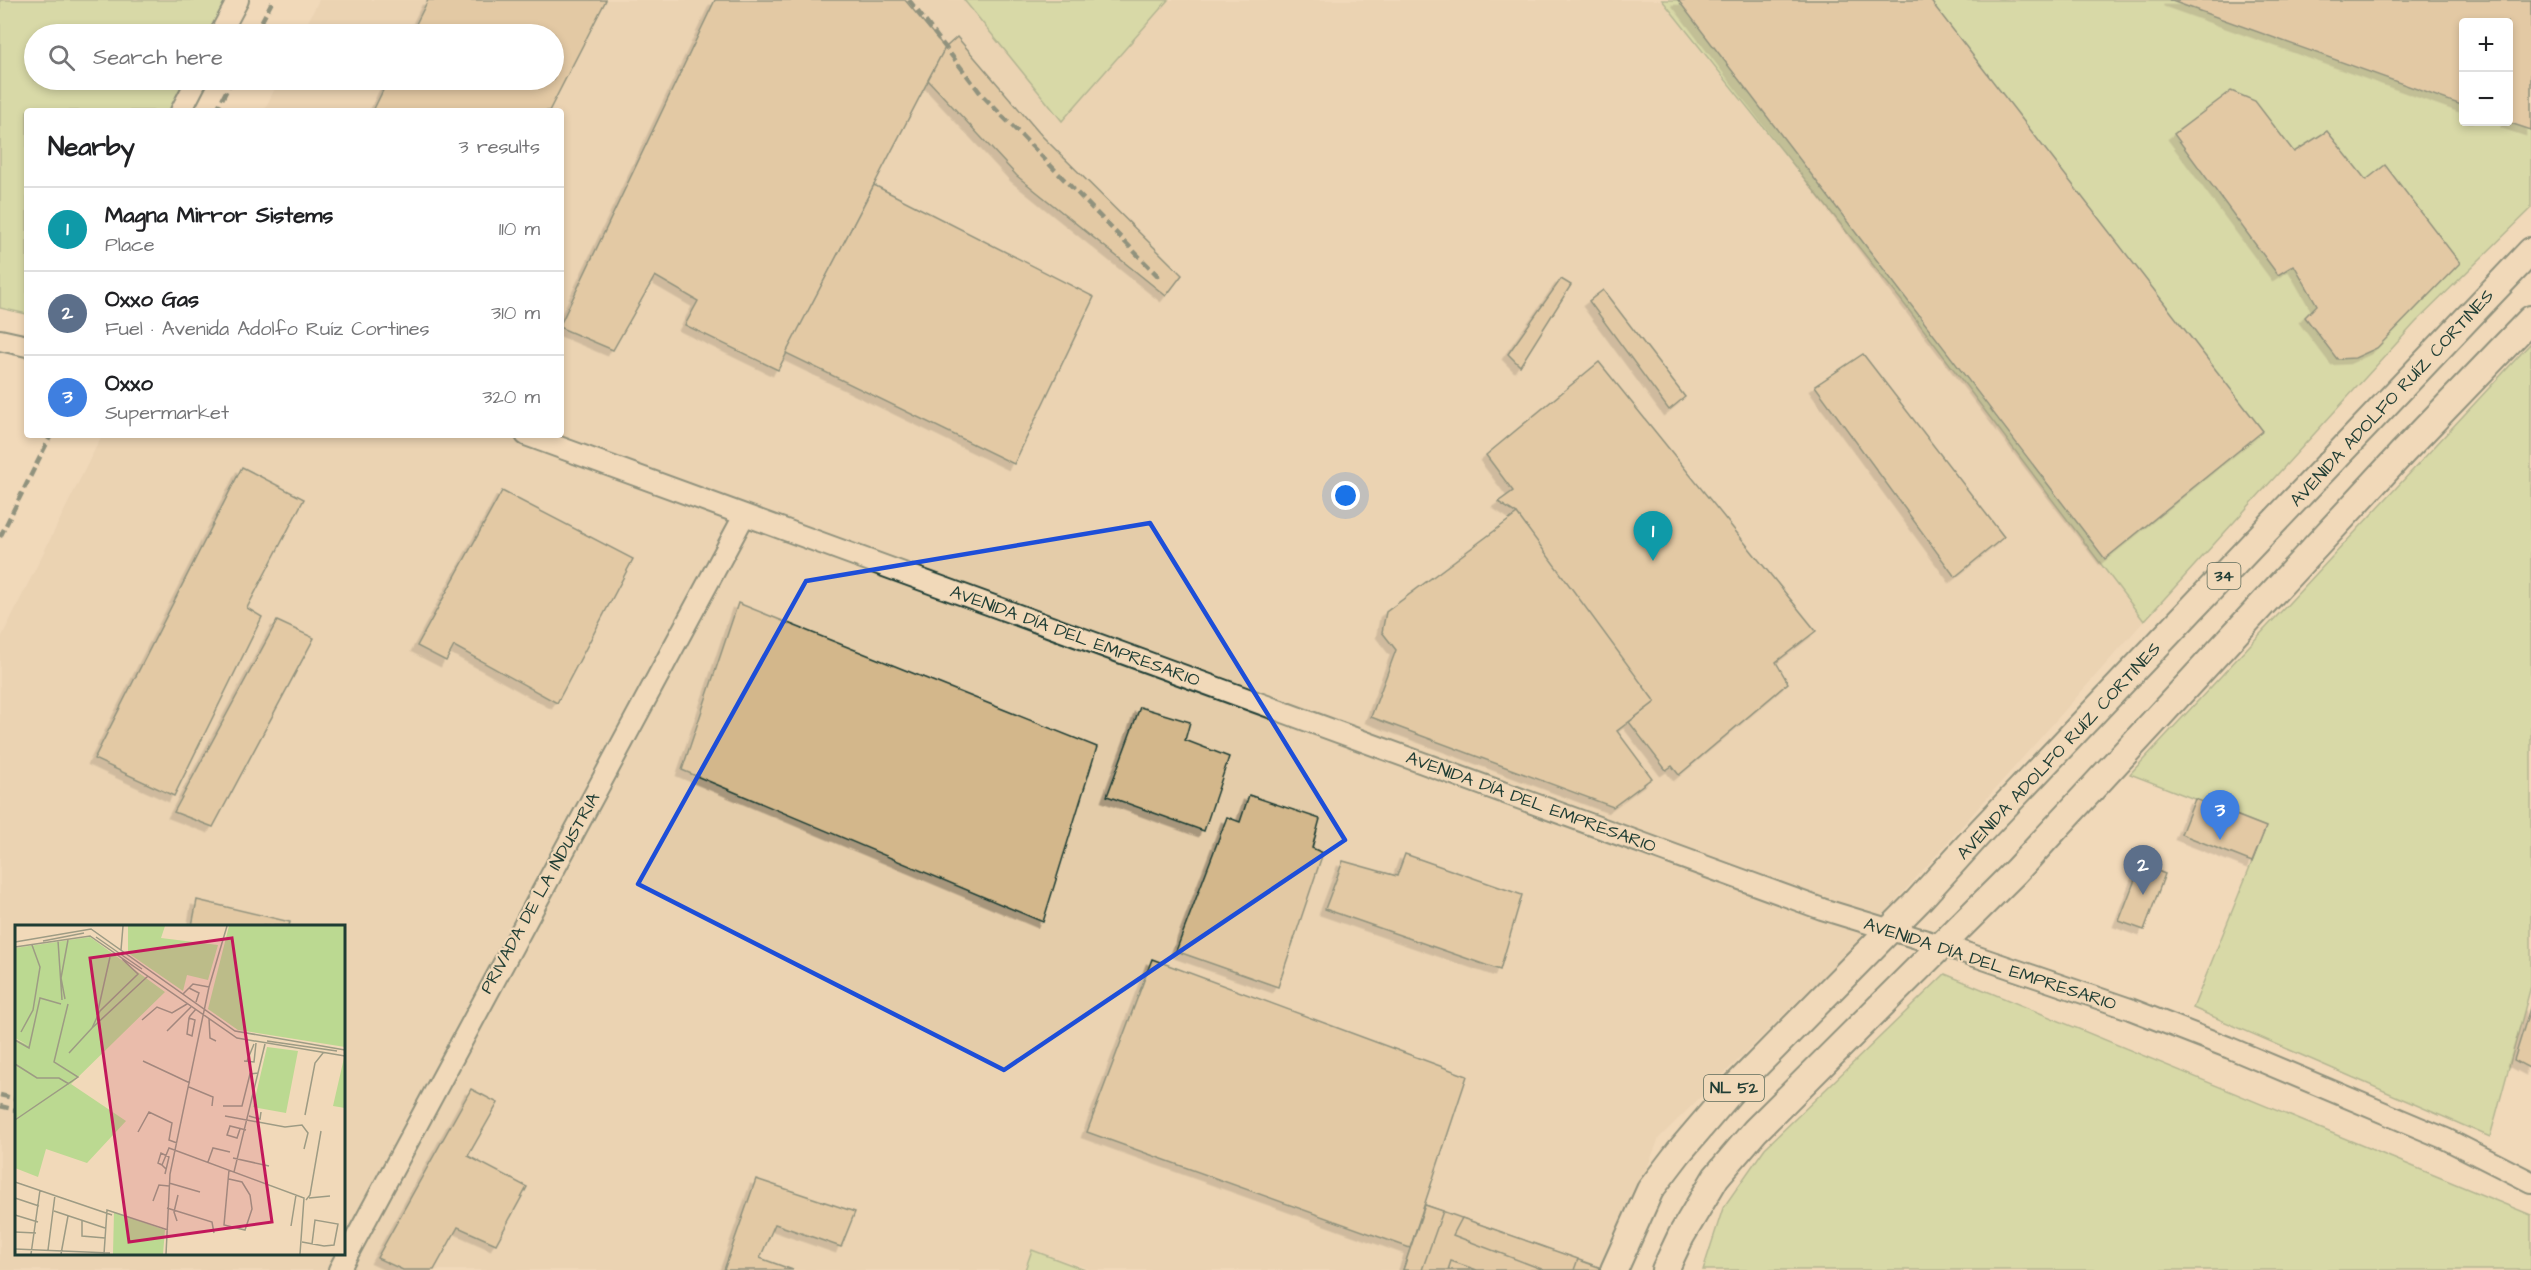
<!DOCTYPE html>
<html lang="en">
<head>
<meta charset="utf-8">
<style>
	body { margin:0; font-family:"Architects Daughter",sans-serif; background:#f2f2f2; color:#202124 }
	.controls { position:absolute; right:18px; top:18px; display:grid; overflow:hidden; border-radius:6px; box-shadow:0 3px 9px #0003 }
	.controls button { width:54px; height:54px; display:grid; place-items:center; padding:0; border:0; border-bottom:2px solid #e0e0e0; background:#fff; color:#202124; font:30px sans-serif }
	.you { position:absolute; left:1346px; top:496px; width:21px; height:21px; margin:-15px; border:4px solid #fff; border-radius:50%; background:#1a73e8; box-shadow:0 0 0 9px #1a73e833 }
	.badge { display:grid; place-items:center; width:39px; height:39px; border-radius:50%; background:#ea580c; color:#fff; font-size:20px; font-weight:700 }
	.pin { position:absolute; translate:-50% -50px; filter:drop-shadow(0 2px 3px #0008) }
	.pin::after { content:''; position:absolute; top:32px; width:21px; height:18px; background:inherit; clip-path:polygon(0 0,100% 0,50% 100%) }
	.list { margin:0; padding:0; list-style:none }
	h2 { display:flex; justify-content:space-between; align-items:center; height:78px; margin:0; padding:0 24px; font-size:26px }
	h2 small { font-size:20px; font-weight:400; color:#757577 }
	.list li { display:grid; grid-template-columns:39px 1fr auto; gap:18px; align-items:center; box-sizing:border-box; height:84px; padding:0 24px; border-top:2px solid #e0e0e0 }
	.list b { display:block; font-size:22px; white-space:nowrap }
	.list p { margin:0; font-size:20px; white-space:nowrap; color:#757577 }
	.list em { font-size:20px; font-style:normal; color:#757577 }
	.icon { flex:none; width:33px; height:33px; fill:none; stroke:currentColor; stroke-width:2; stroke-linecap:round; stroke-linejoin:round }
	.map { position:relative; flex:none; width:2531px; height:1270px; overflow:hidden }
	.search { position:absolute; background:#fff; box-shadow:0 3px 9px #0003; left:24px; top:24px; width:540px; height:66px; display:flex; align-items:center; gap:15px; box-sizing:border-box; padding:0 21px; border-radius:33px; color:#757577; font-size:22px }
	.panel { position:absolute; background:#fff; box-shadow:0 3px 9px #0003; left:24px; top:108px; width:540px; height:330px; border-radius:6px }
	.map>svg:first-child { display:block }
	.built { fill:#e4cca9; fill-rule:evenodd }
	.green { fill:#bbd991; stroke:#6d8b62; stroke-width:1.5; fill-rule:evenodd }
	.building { fill:#d3b78b; stroke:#1f3d34; stroke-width:1.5; filter:url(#shadow) }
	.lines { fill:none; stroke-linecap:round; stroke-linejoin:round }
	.minor-casing { stroke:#1f3d34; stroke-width:24 }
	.major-casing { stroke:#1f3d34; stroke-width:30 }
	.minor { stroke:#f1d9b9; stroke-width:20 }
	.major { stroke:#f1d9b9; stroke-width:26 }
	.rail { stroke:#1f3d34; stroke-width:4.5; stroke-dasharray:9 4.5; stroke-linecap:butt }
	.marked { fill:none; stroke:#1d4ed8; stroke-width:4.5; stroke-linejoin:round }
	.labels { text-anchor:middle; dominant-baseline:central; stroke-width:4.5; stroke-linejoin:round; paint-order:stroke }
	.shield { fill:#f1d9b9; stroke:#5e6c5c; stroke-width:1.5 }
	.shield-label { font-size:16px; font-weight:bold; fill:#1f3d34 }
	.street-label { font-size:18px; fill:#1f3d34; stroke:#f1d9b9 }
	.inset-road { fill:none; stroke:#9d9b84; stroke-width:1.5 }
	.view { fill:#c2185b; fill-opacity:0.15; stroke:#c2185b; stroke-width:3 }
	.inset-edge { fill:none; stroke:#1f3d34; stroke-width:3 }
</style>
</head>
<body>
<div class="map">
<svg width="2531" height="1270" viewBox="0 0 2531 1270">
	<defs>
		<filter id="shadow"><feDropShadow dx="-5.5" dy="5.5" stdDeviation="0" flood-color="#0004"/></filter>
	</defs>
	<rect width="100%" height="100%" fill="#f1d9b9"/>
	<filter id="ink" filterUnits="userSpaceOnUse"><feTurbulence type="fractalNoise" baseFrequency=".0167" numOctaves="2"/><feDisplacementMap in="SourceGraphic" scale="12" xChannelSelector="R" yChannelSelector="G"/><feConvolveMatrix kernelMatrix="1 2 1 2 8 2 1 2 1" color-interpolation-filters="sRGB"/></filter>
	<g filter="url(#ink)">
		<!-- built -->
		<path class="built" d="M 319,0 L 964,0 L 1062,121 L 1168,0 L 1662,0 L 1905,305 L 2144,621 L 1869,931 L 1659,1138 L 1607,1270 L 1092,1270 L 1033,1250 L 1025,1270 L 0,1270 L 0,640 L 102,435 L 561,435 L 561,111 L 264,111 L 279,80 L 554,80 L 554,34 L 302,34 ZM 16,926 L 344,926 L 344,1254 L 16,1254 Z"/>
		<!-- green -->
		<g class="green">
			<path d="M 0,0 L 228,0 L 210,34 L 34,34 L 34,80 L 186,80 L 170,111 L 27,111 L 27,314 L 0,308 Z"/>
			<path d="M 964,0 L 1168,0 L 1062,121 Z"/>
			<path d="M 1662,0 L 2531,0 L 2531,209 L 2416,322 L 2144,621 L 1905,305 ZM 2464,22 L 2508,22 L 2508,122 L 2464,122 Z"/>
			<path d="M 2531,343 L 2531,986 L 2490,1137 L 2193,1008 L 2266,827 L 2130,774 Z"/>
			<path d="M 1945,974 L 2531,1215 L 2531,1270 L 1703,1270 L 1723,1208 L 1765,1148 Z"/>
			<path d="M 1032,1250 L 1085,1270 L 1025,1270 Z"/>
		</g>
		<!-- building -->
		<g class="building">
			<path d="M 428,0 L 606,0 L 549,111 L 373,111 L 388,80 L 554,80 L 554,34 L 411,34 Z"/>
			<path d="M 715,0 L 905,0 L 945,48 L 778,370 L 685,325 L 698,301 L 655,276 L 613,350 L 561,328 L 561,323 Z"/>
			<path d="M 1678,0 L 1930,0 L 2263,431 L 2105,559 Z"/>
			<path d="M 2169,0 L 2531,0 L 2531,130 L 2507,122 L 2508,22 L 2464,22 L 2464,106 Z"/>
			<path d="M 957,37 L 1042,136 L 1182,275 L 1166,296 L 1017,176 L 928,80 L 945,48 Z"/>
			<path d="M 2231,91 L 2255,101 L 2294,152 L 2327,131 L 2366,180 L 2385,165 L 2460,263 L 2377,348 L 2355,358 L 2337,359 L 2305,317 L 2317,305 L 2294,265 L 2278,275 L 2174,134 Z"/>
			<path d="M 874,185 L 1094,297 L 1014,464 L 786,353 Z"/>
			<path d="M 1561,279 L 1571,285 L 1520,366 L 1508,354 Z"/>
			<path d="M 1603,290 L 1685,397 L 1669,410 L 1589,301 Z"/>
			<path d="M 1863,354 L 2004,537 L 1955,577 L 1815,386 Z"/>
			<path d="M 1599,362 L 1816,631 L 1776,662 L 1788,683 L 1679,775 L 1672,766 L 1666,770 L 1629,722 L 1655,702 L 1578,608 L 1517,514 L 1498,502 L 1513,491 L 1486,455 Z"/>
			<path d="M 242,467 L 304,499 L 247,608 L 262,617 L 174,796 L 94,759 Z"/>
			<path d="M 502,491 L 633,559 L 557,703 L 454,646 L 446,661 L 417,646 Z"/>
			<path d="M 1517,514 L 1655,702 L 1617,731 L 1652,778 L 1613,807 L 1371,717 L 1396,650 L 1382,632 L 1386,612 Z"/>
			<path d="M 738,603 L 1097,747 L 1043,922 L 682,770 Z"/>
			<path d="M 277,621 L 314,638 L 213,827 L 174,812 Z"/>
			<path d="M 1140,707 L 1190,722 L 1185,740 L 1229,757 L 1204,831 L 1107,796 Z"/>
			<path d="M 1249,795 L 1320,819 L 1312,848 L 1323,853 L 1278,987 L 1176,951 L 1227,817 L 1240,822 Z"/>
			<path d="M 2195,799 L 2266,827 L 2252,862 L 2181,834 Z"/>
			<path d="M 1405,854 L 1522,895 L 1500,970 L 1325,909 L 1343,861 L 1397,876 Z"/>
			<path d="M 2141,864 L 2165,874 L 2144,930 L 2119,921 Z"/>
			<path d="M 197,900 L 290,922 L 289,926 L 192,926 Z"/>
			<path d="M 1152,959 L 1467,1076 L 1410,1248 L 1087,1132 Z"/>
			<path d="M 2531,1005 L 2531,1069 L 2514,1060 Z"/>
			<path d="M 471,1089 L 498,1103 L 468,1156 L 527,1187 L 496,1244 L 458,1227 L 434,1270 L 403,1270 L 377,1258 Z"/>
			<path d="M 756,1179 L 855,1212 L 841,1247 L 775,1224 L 760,1258 L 793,1270 L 724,1270 Z"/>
			<path d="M 1425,1205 L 1607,1270 L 1403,1270 Z"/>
			<path d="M 1425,1205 L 1443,1211 L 1422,1270 L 1403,1270 Z"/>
			<path d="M 1462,1218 L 1578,1259 L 1574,1270 L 1544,1270 L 1453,1235 Z"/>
			<path d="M 1451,1261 L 1477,1270 L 1448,1270 Z"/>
		</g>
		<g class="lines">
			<!-- minor casing -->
			<g class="minor-casing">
				<g id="minor">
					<path d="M 220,34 L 238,0"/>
					<path d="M 181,111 L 197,80"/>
					<path d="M 0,340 L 27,346"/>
					<path d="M 526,435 L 1822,909 L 1966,953 L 2130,1009 L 2230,1048 L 2446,1139 L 2531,1182"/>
					<path d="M 339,1270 L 744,516"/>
				</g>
			</g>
			<!-- major casing -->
			<g class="major-casing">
				<g id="major">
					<path d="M 1614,1270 L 1650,1190 L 1679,1152 L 1731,1091 L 1918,901 L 1982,830 L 2531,251"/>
					<path d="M 1665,1270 L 1681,1236 L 1716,1177 L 1755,1131 L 2016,871 L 2403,452 L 2531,319"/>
				</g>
			</g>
			<!-- minor -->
			<use href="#minor" class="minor"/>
			<!-- major -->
			<use href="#major" class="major"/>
			<!-- rail -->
			<g class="rail">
				<path d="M 909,0 L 982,95 L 1162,280"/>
				<path d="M 255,34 L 273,0"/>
				<path d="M 216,111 L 232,80"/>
				<path d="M 0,537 L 51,435"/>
				<path d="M 0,1095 L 16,1099"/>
				<path d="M 0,1106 L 16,1110"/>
			</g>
		</g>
	</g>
	<!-- marked area -->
	<path d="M0 0H2531V1270H0ZM 1150,523 L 1345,840 L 1004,1070 L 638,884 L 806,581 Z" fill="#f1d9b9" fill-opacity=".55" fill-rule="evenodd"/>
	<path class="marked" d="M 1150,523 L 1345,840 L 1004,1070 L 638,884 L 806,581 Z"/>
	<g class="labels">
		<!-- shield labels -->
		<g class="shield">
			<rect x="2207.5" y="563" width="33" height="26" rx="4.5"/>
			<rect x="1704" y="1075" width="60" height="26" rx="4.5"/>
		</g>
		<g class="shield-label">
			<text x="2224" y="576">34</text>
			<text x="1734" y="1088">NL 52</text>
		</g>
		<!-- street labels -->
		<g class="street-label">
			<text transform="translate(2392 398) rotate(-47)">AVENIDA ADOLFO RUÍZ CORTINES</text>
			<text transform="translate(1075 636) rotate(20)">AVENIDA DÍA DEL EMPRESARIO</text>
			<text transform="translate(2059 751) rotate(-47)">AVENIDA ADOLFO RUÍZ CORTINES</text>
			<text transform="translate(1531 802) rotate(20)">AVENIDA DÍA DEL EMPRESARIO</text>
			<text transform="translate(540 893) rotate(-61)">PRIVADA DE LA INDUSTRIA</text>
			<text transform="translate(1990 964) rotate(18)">AVENIDA DÍA DEL EMPRESARIO</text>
		</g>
	</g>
	<!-- overview -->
	<g transform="translate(15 925)">
		<rect width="330" height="330" fill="#f1d9b9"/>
		<path d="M 113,1 L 150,1 L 146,13 L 203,20 L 193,55 L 172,50 L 168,66 L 113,28 ZM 214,1 L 330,1 L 330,122 L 223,105 L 193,84 ZM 75,12 L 150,67 L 56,159 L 111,196 L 72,238 L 31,224 L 23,252 L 0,243 L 0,114 L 13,120 L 0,113 L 0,23 ZM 252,122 L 283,126 L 271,188 L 238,182 ZM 329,133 L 330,133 L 330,183 L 318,181 ZM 99,287 L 150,305 L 148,329 L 98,329 Z" fill="#bbd991"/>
		<path class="inset-road" d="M 81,12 L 127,44M 28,16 L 69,8M 43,16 L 47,75M 0,17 L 76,4 L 220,106 L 330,125M 0,22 L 75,11 L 222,113 L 330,131M 106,25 L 108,1M 107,34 L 123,49 L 85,86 L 77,103 L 133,51M 174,63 L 184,68 L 181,77M 168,69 L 178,59 L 194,62M 50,74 L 46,53 L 53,15M 82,90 L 95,32M 174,93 L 180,95 L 177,111 L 172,109 L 174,93 L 175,91 L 181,84M 194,94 L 195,113 L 201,116M 127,95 L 142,82 L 157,88 L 172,79M 152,106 L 176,82M 6,107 L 18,85 L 25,42 L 17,20M 0,115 L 14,123 L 25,73 L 46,79M 252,116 L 322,126M 54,128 L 77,103M 128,136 L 175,158M 229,136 L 239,137 L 241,118M 232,136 L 239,119M 0,139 L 22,153 L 44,153 L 54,159M 174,162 L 198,172 L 197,181M 208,181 L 227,181 L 235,149 L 243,148M 290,190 L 300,138 L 308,128M 210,191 L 270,202 L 287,200 L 293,208 L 289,224M 234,191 L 245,194 L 246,187M 0,195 L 63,152 L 39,137 L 53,79M 225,204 L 222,213 L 212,210 L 215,201 L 231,205M 123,207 L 134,187 L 157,198 L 154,215 L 162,218M 218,233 L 254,241M 193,237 L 198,223 L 215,227M 147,240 L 143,238 L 146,228 L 154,232 L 150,249M 151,244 L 147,240 L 154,223 L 289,273 L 285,329M 219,247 L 250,119M 214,254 L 227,257 L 235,270 L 237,284 L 230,305 L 209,300 L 214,245M 0,257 L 97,290M 154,258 L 185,267M 0,273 L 24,281M 294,273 L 315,271M 291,275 L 295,270 L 306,206M 138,276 L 144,260 L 154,261M 152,283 L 197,297 L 199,308M 39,286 L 90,303M 0,290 L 23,297M 67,295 L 67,311 L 90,313M 162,296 L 159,287 L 163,270M 276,301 L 281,270M 0,307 L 21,308M 287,317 L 309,321 L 319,320 L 323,299 L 300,295 L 297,319M 0,324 L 95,328M 33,325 L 40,270M 16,329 L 25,265M 46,329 L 53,291M 89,329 L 92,285 L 153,305M 151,329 L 155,249 L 194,62 L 212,1"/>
		<path class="view" d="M 217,13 L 257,297 L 114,317 L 75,33 Z"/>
		<rect width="330" height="330" class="inset-edge"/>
	</g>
</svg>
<div class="controls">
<button>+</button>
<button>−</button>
</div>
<div class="you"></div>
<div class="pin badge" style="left:1653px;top:561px;background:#0f9aa8">1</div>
<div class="pin badge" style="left:2143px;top:895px;background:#5c6f8a">2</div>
<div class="pin badge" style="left:2220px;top:840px;background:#3f7fe0">3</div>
<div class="search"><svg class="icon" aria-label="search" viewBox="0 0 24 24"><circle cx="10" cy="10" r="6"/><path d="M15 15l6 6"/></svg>Search here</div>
<section class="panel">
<h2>Nearby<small>3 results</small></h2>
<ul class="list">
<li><span class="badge" style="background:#0f9aa8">1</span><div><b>Magna Mirror Sistems</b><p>Place</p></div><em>110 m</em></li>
<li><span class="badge" style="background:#5c6f8a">2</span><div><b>Oxxo Gas</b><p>Fuel · Avenida Adolfo Ruíz Cortines</p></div><em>310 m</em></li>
<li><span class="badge" style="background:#3f7fe0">3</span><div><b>Oxxo</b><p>Supermarket</p></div><em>320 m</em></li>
</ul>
</section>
</div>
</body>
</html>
